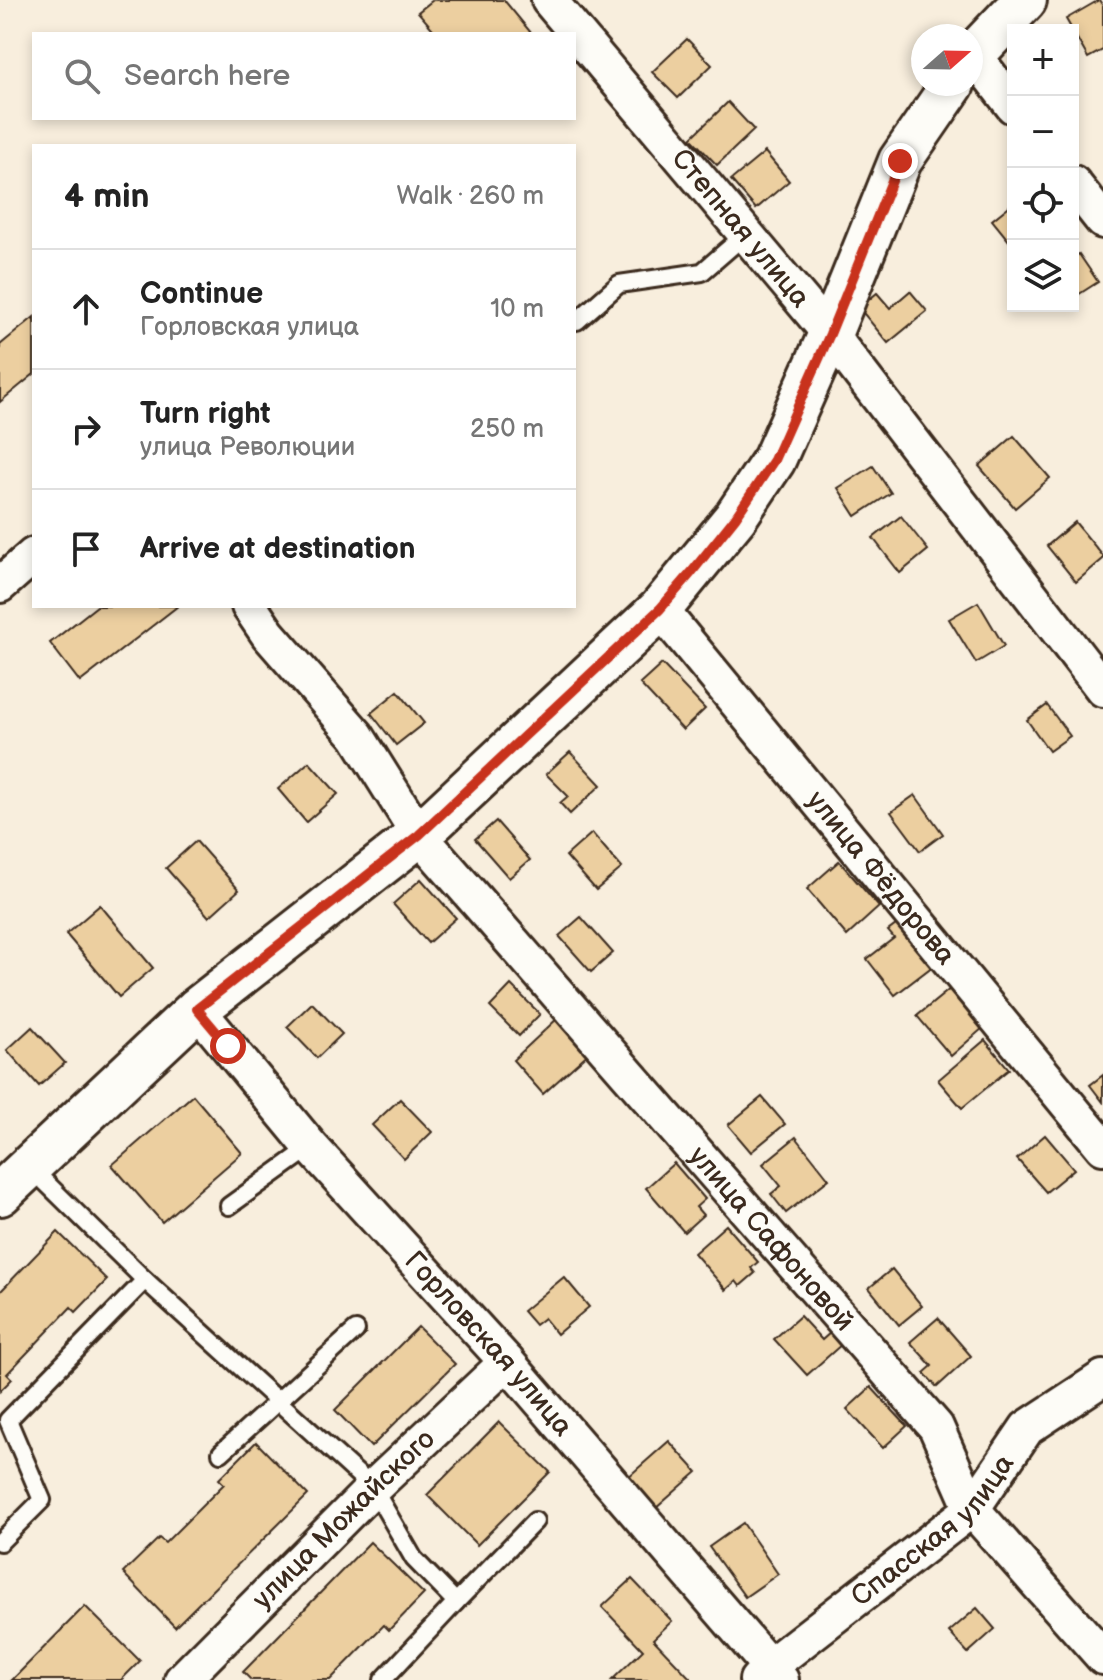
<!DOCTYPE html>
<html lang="en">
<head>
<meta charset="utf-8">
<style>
	body { margin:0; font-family:"Balsamiq Sans",sans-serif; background:#f2f2f2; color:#222 }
	.controls { position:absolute; right:24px; top:24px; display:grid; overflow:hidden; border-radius:0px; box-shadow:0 4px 12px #0003 }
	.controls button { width:72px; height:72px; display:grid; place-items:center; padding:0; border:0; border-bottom:2px solid #e0e0e0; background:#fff; color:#222; font:40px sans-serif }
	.compass { position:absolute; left:911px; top:24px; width:72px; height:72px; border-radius:50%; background:#fff; box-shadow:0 4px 12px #0003; rotate:70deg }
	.stop { position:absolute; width:24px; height:24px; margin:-18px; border:6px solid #c8321e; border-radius:50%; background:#fff }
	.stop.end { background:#c8321e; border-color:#fff; box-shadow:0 2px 8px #0008 }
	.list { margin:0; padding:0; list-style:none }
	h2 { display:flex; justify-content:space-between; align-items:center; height:104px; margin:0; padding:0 32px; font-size:34px }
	h2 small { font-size:26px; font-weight:400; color:#767676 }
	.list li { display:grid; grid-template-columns:52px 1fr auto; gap:24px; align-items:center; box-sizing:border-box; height:120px; padding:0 32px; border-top:2px solid #e0e0e0 }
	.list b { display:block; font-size:30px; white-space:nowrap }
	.list p { margin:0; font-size:26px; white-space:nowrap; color:#767676 }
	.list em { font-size:26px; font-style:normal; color:#767676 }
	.icon { flex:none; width:44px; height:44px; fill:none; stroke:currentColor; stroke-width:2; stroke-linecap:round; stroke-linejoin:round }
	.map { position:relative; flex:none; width:1103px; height:1680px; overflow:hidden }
	.search { position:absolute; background:#fff; box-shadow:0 4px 12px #0003; left:32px; top:32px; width:544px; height:88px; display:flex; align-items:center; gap:20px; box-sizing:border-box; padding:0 28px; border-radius:0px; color:#767676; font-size:30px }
	.panel { position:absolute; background:#fff; box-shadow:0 4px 12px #0003; left:32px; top:144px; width:544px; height:464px; border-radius:0px }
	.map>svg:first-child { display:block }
	.building { fill:#eccfa0; stroke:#3b2a1e; stroke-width:2 }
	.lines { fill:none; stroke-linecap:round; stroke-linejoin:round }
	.service-casing { stroke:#3b2a1e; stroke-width:22 }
	.minor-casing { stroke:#3b2a1e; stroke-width:40 }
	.tertiary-casing { stroke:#3b2a1e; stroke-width:48 }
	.service { stroke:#fdfcf7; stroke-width:16 }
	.minor { stroke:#fdfcf7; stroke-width:34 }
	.tertiary { stroke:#fdfcf7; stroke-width:42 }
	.route { stroke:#c8321e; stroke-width:10 }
	.labels { text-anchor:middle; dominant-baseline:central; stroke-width:7; stroke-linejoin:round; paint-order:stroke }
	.street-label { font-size:28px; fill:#3b2a1e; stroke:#fdfcf7 }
</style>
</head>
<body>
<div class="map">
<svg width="1103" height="1680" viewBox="0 0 1103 1680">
	<rect width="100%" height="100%" fill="#f8eedd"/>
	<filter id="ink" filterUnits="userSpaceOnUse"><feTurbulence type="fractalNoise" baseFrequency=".0125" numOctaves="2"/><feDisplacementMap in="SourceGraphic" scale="16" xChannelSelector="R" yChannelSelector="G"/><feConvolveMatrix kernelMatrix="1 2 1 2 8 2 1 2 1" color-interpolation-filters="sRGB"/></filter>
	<g filter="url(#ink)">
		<!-- building -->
		<g class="building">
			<path d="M 433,0 L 504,0 L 532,34 L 437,34 L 418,12 Z"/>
			<path d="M 1099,0 L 1103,6 L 1103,50 L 1088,58 L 1066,19 Z"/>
			<path d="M 687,39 L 712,65 L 678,98 L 652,72 Z"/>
			<path d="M 728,102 L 754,130 L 717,165 L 691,138 Z"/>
			<path d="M 765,152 L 789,181 L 756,209 L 731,180 Z"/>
			<path d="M 1013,203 L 1013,246 L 992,220 Z"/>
			<path d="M 1079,254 L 1098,282 L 1073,298 L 1073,258 Z"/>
			<path d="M 910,291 L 927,311 L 888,343 L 859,308 L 877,293 L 890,308 Z"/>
			<path d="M 34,317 L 34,374 L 0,402 L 0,345 Z"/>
			<path d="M 1014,436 L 1050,478 L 1015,508 L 979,466 Z"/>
			<path d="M 873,466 L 891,493 L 856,516 L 838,488 Z"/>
			<path d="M 901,516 L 928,550 L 900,573 L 873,538 Z"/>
			<path d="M 1075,522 L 1103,556 L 1103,559 L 1076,582 L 1047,546 Z"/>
			<path d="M 978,602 L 1004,646 L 976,663 L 949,619 Z"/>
			<path d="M 97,606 L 178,606 L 80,682 L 50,643 Z"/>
			<path d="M 662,664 L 705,709 L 683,730 L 640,684 Z"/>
			<path d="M 398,691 L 424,723 L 396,745 L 371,713 Z"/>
			<path d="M 1047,705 L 1070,736 L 1049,751 L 1027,720 Z"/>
			<path d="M 570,752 L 601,785 L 570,814 L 560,803 L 568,796 L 546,774 Z"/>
			<path d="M 309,762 L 338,794 L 306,822 L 278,789 Z"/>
			<path d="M 915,795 L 943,834 L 920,851 L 891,812 Z"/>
			<path d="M 496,821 L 530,860 L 509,878 L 475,839 Z"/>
			<path d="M 592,833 L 622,868 L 596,890 L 566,856 Z"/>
			<path d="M 196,841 L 239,890 L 209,917 L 166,868 Z"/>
			<path d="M 839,861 L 879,907 L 847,936 L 807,889 Z"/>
			<path d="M 421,879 L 456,918 L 428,943 L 393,904 Z"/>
			<path d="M 100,905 L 153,968 L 119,997 L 66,934 Z"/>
			<path d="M 908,916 L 942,959 L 895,995 L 867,959 L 894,938 L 888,931 Z"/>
			<path d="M 581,917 L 613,953 L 591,972 L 559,936 Z"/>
			<path d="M 511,985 L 540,1014 L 519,1036 L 490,1007 Z"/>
			<path d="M 950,989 L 983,1028 L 951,1056 L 917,1016 Z"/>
			<path d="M 312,1003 L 342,1034 L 317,1058 L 287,1027 Z"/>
			<path d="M 560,1016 L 591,1051 L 543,1094 L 513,1060 Z"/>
			<path d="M 32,1027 L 65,1063 L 39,1086 L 7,1050 Z"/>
			<path d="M 985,1040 L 1009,1069 L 962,1108 L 938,1080 Z"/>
			<path d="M 1103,1075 L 1103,1102 L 1090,1085 Z"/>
			<path d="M 193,1095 L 242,1153 L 162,1222 L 112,1165 Z"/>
			<path d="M 762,1097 L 785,1124 L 751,1152 L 728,1125 Z"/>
			<path d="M 400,1099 L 432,1132 L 404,1159 L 372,1125 Z"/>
			<path d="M 1045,1135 L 1074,1169 L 1046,1192 L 1017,1159 Z"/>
			<path d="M 796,1137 L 829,1179 L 786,1213 L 771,1194 L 781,1186 L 763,1164 Z"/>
			<path d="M 674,1163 L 705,1199 L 696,1207 L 703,1215 L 684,1232 L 646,1188 Z"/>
			<path d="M 726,1225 L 758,1262 L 751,1268 L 755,1273 L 740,1286 L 736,1281 L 726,1290 L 694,1253 Z"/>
			<path d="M 58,1232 L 107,1280 L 76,1312 L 71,1307 L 7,1374 L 12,1379 L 0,1391 L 0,1292 Z"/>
			<path d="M 892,1269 L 922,1306 L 899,1325 L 869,1288 Z"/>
			<path d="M 564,1277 L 589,1307 L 557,1334 L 544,1318 L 535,1325 L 523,1311 Z"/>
			<path d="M 800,1316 L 822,1340 L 831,1332 L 842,1344 L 807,1375 L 774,1339 Z"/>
			<path d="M 938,1318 L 971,1356 L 937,1387 L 924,1373 L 932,1366 L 910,1342 Z"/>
			<path d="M 418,1327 L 455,1364 L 371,1447 L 335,1410 Z"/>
			<path d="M 871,1387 L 907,1426 L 883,1448 L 847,1409 Z"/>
			<path d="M 499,1422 L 550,1472 L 477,1545 L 427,1495 Z"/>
			<path d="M 669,1441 L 697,1472 L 655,1509 L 627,1478 Z"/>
			<path d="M 256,1442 L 308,1495 L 175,1627 L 123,1573 L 159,1538 L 165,1543 L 224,1484 L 219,1479 Z"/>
			<path d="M 743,1523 L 778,1574 L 745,1597 L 709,1547 Z"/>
			<path d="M 370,1542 L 424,1594 L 389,1630 L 384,1625 L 330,1680 L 251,1680 L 243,1672 Z"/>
			<path d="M 632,1579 L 672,1621 L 653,1639 L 692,1680 L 612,1680 L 643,1650 L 602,1607 Z"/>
			<path d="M 85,1606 L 140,1661 L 121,1680 L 12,1680 Z"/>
			<path d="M 977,1608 L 995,1629 L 968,1653 L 949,1632 Z"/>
		</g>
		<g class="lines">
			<!-- service casing -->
			<g class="service-casing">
				<g id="service">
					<path d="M 577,321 L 619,284 L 702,272 L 747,233"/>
					<path d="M 30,1167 L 145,1280 L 373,1488 L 414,1559 L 456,1602 L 383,1680"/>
					<path d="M 229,1206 L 311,1147"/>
					<path d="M 221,1453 L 356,1330"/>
					<path d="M 0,1542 L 42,1500 L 8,1420 L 145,1280"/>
					<path d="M 456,1602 L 535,1521"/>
				</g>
			</g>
			<!-- minor casing -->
			<g class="minor-casing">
				<g id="minor">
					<path id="s1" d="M 549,0 L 830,334 L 1103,689"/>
					<path d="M 973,54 L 1013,106"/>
					<path d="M 1073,183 L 1103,221"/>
					<path d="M 0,585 L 34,555"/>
					<path id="s2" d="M 249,606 L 268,634 L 357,736 L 419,835 L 936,1427 L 972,1509 L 1103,1657"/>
					<path id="s3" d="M 660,609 L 1103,1147"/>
					<path id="s4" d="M 197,1009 L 311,1147 L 507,1362 L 781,1680"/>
					<path id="s5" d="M 182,1680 L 373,1488 L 507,1362"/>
					<path id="s6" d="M 757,1680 L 770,1666 L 972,1509 L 1027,1428 L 1103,1378"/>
				</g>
			</g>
			<!-- tertiary casing -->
			<g class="tertiary-casing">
				<g id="tertiary">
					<path d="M 971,57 L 1025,0"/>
					<path d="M 0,1194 L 197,1009 L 419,835 L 660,609 L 735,518 L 774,460 L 830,334 L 900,161 L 953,84"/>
				</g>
			</g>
			<!-- service -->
			<use href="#service" class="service"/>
			<!-- minor -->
			<use href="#minor" class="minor"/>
			<!-- tertiary -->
			<use href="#tertiary" class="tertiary"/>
		</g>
	</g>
	<g class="lines" filter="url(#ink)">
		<!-- route -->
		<path class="route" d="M 228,1046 L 197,1009 L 419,835 L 660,609 L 691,573 L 735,518 L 774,460 L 830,334 L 900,161"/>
	</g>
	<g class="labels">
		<!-- street labels -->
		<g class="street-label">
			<text stroke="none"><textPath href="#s1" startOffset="298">Степная улица</textPath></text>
			<text stroke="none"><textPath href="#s3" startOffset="348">улица Фёдорова</textPath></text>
			<text stroke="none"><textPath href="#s2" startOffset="822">улица Сафоновой</textPath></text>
			<text stroke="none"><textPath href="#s4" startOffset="444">Горловская улица</textPath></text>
			<text stroke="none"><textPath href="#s5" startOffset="228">улица Можайского</textPath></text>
			<text stroke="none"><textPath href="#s6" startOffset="232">Спасская улица</textPath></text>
		</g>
	</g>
</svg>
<div class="controls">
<button>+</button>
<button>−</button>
<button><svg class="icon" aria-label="locate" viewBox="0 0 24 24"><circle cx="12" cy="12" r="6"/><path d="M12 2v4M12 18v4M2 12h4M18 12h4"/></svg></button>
<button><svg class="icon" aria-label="layers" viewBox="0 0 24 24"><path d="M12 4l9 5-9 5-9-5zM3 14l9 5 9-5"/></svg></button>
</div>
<svg class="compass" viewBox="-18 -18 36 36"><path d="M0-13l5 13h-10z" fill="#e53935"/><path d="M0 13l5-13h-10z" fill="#767676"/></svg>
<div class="stop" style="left:228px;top:1046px"></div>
<div class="stop end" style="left:900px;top:161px"></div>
<div class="search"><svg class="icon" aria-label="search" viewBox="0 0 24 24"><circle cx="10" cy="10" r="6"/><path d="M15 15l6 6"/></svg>Search here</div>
<section class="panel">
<h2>4 min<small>Walk · 260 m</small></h2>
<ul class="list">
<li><svg class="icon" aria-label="ahead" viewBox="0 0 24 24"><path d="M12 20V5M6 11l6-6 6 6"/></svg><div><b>Continue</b><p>Горловская улица</p></div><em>10 m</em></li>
<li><svg class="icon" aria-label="right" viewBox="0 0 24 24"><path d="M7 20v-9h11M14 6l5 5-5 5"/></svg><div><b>Turn right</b><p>улица Революции</p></div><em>250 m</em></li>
<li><svg class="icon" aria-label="arrive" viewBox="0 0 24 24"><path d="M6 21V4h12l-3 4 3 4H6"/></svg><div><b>Arrive at destination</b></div></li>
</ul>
</section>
</div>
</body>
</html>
